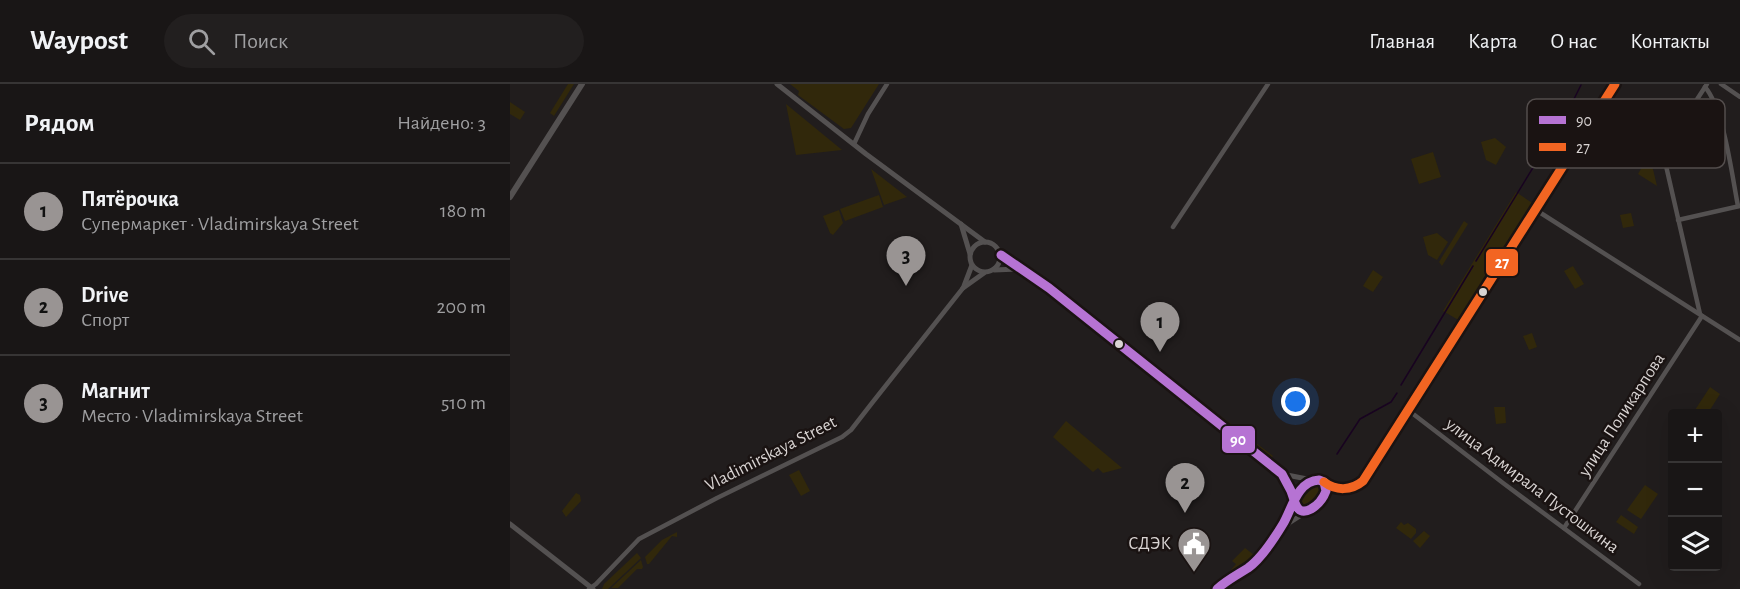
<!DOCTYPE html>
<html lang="ru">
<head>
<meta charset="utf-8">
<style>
	body { margin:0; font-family:"Alegreya Sans",sans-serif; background:#221f1f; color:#f1f3f6 }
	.controls { position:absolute; right:18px; bottom:18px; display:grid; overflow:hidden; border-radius:6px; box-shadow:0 6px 24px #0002 }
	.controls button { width:54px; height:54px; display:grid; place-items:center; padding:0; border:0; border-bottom:2px solid #373535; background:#191616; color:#f1f3f6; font:30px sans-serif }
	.you { position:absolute; left:786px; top:318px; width:21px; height:21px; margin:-15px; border:4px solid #fff; border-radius:50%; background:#1a73e8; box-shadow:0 0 0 9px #1a73e833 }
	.badge { display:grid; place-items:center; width:39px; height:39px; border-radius:50%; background:#999493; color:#111; font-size:20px; font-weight:700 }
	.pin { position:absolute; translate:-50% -50px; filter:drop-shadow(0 2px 3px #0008) }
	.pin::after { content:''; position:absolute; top:32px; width:21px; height:18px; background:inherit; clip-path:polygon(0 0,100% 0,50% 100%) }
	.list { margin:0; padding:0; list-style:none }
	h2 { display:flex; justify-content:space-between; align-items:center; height:78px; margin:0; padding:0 24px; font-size:26px }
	h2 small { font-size:20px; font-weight:400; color:#9f9fa1 }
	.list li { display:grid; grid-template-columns:39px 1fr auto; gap:18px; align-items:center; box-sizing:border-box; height:96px; padding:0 24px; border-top:2px solid #373535 }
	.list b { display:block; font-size:22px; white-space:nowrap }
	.list p { margin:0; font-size:20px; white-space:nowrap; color:#9f9fa1 }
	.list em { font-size:20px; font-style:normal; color:#9f9fa1 }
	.icon { flex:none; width:33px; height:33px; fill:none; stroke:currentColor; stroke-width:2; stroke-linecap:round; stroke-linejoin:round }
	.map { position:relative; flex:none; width:1230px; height:505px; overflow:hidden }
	header { display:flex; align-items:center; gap:36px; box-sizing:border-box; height:84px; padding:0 30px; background:#191616; border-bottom:2px solid #373535 }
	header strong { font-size:28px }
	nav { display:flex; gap:33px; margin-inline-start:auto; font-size:21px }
	.search { width:420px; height:54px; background:#221f1f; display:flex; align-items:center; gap:15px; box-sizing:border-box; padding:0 21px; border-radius:33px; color:#9f9fa1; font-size:22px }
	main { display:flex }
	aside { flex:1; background:#191616 }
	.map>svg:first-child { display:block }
	.green { fill:#31280b }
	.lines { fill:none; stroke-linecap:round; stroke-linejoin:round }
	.stream { stroke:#180320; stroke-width:1.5 }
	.minor { stroke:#545151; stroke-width:4.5 }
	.tertiary { stroke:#545151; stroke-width:5 }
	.secondary { stroke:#545151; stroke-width:6 }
	.bus-1-casing { stroke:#1a1312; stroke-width:14 }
	.bus-2-casing { stroke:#1a1312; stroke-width:14 }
	.bus-1 { stroke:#b673d3; stroke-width:9 }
	.bus-2 { stroke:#f26522; stroke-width:9 }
	.bus-dot { fill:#d9d4d3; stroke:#1a1312; stroke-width:2 }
	.labels { text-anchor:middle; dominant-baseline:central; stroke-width:5; stroke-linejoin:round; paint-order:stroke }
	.street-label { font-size:18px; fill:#d9d4d3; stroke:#1a1312 }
	.poi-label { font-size:18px; fill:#d9d4d3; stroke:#1a1312; text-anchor:end }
	.key { fill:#1a1312; stroke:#534d4c; stroke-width:1.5 }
	.key-label { font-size:16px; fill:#d9d4d3 }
	.line-badge { stroke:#1a1312; stroke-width:2 }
	.badge-label { font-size:16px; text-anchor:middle; font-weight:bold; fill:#fff }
</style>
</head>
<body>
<header>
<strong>Waypost</strong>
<div class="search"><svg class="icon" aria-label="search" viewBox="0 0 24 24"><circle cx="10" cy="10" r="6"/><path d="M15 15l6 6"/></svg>Поиск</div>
<nav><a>Главная</a><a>Карта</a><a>О нас</a><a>Контакты</a></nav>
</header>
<main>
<aside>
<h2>Рядом<small>Найдено: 3</small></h2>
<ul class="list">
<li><span class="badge">1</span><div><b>Пятёрочка</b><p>Супермаркет · Vladimirskaya Street</p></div><em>180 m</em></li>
<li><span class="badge">2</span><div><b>Drive</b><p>Спорт</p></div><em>200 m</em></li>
<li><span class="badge">3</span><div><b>Магнит</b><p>Место · Vladimirskaya Street</p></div><em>510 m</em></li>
</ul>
</aside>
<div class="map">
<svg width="1230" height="505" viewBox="0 0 1230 505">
	<rect width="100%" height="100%" fill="#211d1d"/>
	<!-- green -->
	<g class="green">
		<path d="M 58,0 L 64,0 L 44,32 L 40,29 Z"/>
		<path d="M 280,0 L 369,0 L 341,44 L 334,45 L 288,11 L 289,7 Z"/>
		<path d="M 0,18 L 15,28 L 10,36 L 0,30 Z"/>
		<path d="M 276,20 L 332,66 L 286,71 Z"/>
		<path d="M 985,54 L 996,63 L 986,81 L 976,76 L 971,58 Z"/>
		<path d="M 923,68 L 931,93 L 909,100 L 901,75 Z"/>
		<path d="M 1142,81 L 1147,102 L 1128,90 L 1132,83 Z"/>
		<path d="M 361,85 L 397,113 L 374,121 Z"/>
		<path d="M 1006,108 L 1025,121 L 950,237 L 933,227 Z"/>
		<path d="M 369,111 L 373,123 L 335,137 L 330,125 Z"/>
		<path d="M 329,126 L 333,139 L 323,151 L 320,149 L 313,132 Z"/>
		<path d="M 1121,129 L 1124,142 L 1113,144 L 1110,131 Z"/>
		<path d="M 954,137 L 958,140 L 932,182 L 929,178 Z"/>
		<path d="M 927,149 L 938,158 L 927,176 L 918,171 L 913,153 Z"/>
		<path d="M 1063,182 L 1074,200 L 1065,205 L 1054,187 Z"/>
		<path d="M 863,186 L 873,193 L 863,208 L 853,202 Z"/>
		<path d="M 1022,249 L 1027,263 L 1019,266 L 1013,252 Z"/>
		<path d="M 1200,303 L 1210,310 L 1198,329 L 1190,329 L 1185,326 Z"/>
		<path d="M 691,317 L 763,372 L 760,376 L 690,322 Z"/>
		<path d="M 984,323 L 995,323 L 996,339 L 986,340 Z"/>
		<path d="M 556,337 L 612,384 L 593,389 L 588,384 L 583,388 L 543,353 Z"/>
		<path d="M 289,386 L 300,407 L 291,412 L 279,391 Z"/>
		<path d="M 808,398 L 812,400 L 813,408 L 795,426 L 789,423 L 789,417 L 801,401 Z"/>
		<path d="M 1135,401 L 1148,410 L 1131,435 L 1117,426 Z"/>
		<path d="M 66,409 L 70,411 L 71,417 L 56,433 L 52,427 Z"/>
		<path d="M 1111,431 L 1128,443 L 1124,450 L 1106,438 Z"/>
		<path d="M 891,438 L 894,441 L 898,439 L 906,445 L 906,449 L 901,455 L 886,444 Z"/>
		<path d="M 914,447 L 920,452 L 910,464 L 903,457 Z"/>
		<path d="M 167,448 L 167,453 L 162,452 L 139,480 L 137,480 L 135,473 L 152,456 Z"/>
		<path d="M 735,464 L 744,471 L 743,477 L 705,505 L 726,480 L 722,477 Z"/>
		<path d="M 127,469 L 131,474 L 98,505 L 92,505 L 94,500 Z"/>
		<path d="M 131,476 L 133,483 L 132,485 L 127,485 L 108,504 L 101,504 Z"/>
	</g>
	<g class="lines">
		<!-- stream -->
		<g class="stream">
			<path d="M 966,177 L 1060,23 L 1071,1"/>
			<path d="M 891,301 L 963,182"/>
			<path d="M 827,370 L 850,335 L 881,318 L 887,309"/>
		</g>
		<!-- minor -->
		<g class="minor">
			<path d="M 1211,0 L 1230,13"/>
			<path d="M 1195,3 C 1214,25 1222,92 1228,122"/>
			<path d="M 1097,15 L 1137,44 L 1154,73 L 1190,230"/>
			<path d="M 344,60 L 358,30 L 377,0"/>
			<path d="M 1150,65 L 1158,60 L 1197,0"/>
			<path d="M 1026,126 L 1230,256"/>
			<path d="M 1168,136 L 1230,122"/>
			<path d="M 663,143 L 758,0"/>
			<path d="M 898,326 L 993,399 L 1129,500"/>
			<path d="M 1054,444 L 1192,232"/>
			<path d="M 79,505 L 86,500 L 129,455 L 207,414 L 332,353 L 341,346 L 362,319 L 453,204"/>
		</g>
		<!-- tertiary -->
		<g class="tertiary">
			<path d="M 267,0 L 356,70 L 475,158"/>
			<path d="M 451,140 L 460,170"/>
			<circle cx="475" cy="173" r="15"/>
			<path d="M 491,171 L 539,204 L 772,390 C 775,396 778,401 781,407 C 785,417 786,433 801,425 C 808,421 813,415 816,407 L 814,398 L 809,396 C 787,397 782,425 773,440 C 764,455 752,474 738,484 C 727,491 717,496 707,505"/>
			<path d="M 484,186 L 511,185"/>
			<path d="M 454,202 L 462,181"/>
			<path d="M 453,204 L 474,189"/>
			<path d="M 772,390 L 802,396"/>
			<path d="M 815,399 C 827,407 842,406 853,397 L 1105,0"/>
			<path d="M 0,440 L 83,505"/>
			<path d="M 773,446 L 779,439 L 796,428"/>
		</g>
		<!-- secondary -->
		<path class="secondary" d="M 0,113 L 72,0"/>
		<!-- bus-1 casing -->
		<g class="bus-1-casing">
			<path id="bus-1" d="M 491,171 L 539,204 L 772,390 C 775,396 778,401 781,407 C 785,417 786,433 801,425 C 808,421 813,415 816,407 L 814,398 L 809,396 C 787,397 782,425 773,440 C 764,455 752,474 738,484 C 727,491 717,496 707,505"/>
		</g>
		<!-- bus-2 casing -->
		<g class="bus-2-casing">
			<path id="bus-2" d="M 814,398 C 826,407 841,407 853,397 L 1105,0"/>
		</g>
		<!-- bus-1 -->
		<use href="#bus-1" class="bus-1"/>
		<!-- bus-2 -->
		<use href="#bus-2" class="bus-2"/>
	</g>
	<!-- icons -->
	<defs>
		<g id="civic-pin" transform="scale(1.725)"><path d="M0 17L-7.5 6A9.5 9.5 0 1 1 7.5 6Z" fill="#999493" stroke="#1a1312"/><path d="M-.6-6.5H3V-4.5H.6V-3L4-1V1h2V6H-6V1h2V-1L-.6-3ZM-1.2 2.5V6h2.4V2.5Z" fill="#fff"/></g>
	</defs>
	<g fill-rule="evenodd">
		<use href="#civic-pin" x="684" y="460"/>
	</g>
	<!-- markers -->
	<g class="bus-dot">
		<circle cx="973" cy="208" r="5"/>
		<circle cx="609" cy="260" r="5"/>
	</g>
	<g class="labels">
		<!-- street labels -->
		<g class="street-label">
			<text transform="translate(1112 331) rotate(-57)">улица Поликарпова</text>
			<text transform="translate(261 370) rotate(-27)">Vladimirskaya Street</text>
			<text transform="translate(1022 402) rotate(37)">улица Адмирала Пустошкина</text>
		</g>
		<!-- poi labels -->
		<g class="poi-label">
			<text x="661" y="460">СДЭК</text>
		</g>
	</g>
	<!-- legend -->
	<rect x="1017" y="15" width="198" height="69" rx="9" class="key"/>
	<rect x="1029" y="32" width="27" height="8" fill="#b673d3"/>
	<rect x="1029" y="59" width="27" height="8" fill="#f26522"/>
	<g class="key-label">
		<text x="1066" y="42">90</text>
		<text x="1066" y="69">27</text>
	</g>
	<g class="line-badge">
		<rect x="975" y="164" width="34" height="29" rx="6" fill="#f26522"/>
		<rect x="711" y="341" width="35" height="29" rx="6" fill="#b673d3"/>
	</g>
	<g class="badge-label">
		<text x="992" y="184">27</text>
		<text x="728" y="361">90</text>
	</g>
</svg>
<div class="controls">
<button>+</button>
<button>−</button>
<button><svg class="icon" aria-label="layers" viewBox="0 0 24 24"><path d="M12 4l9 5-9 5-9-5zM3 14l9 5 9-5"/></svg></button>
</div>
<div class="you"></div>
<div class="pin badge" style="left:650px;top:268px">1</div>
<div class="pin badge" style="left:675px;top:429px">2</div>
<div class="pin badge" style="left:396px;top:202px">3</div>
</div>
</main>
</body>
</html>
